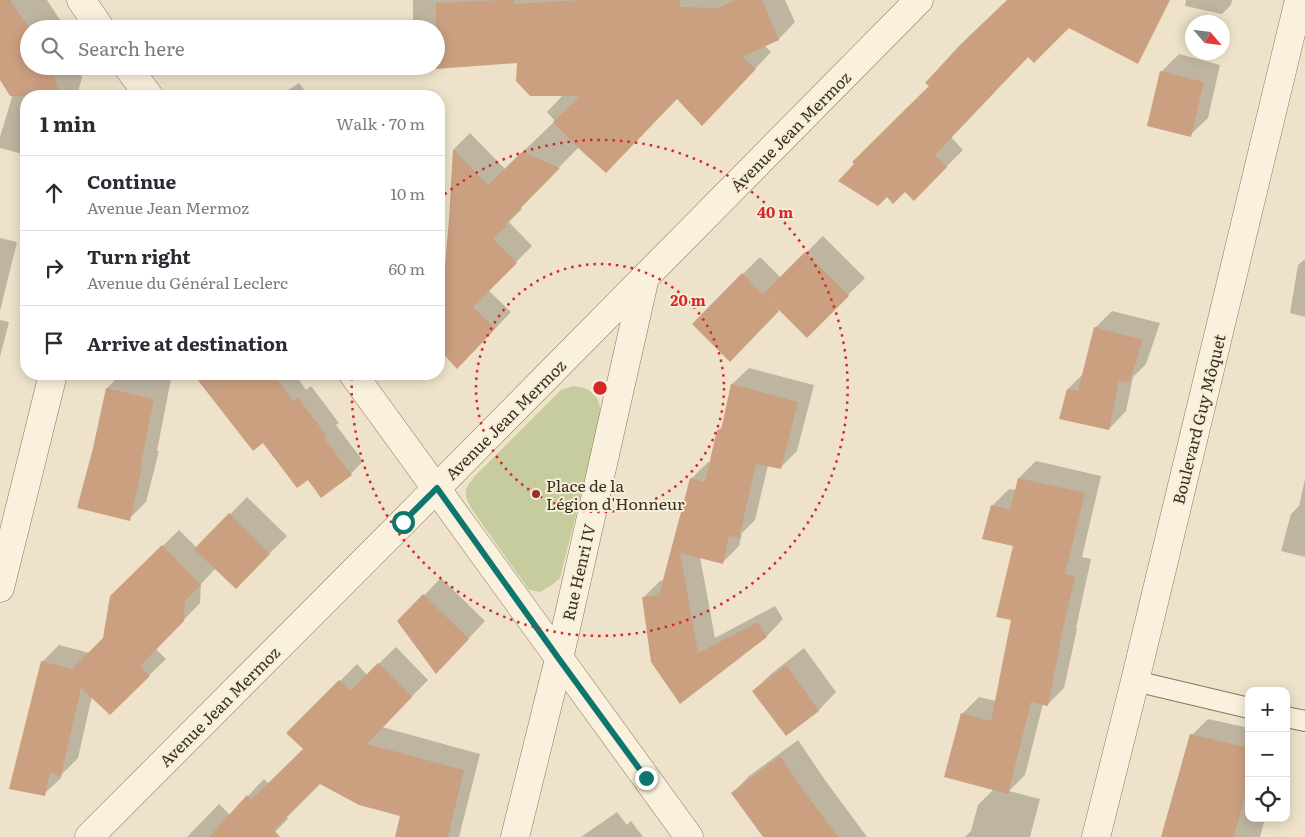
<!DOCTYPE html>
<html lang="en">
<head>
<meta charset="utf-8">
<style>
	body { margin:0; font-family:Literata,serif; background:#f7f7f7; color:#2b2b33 }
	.controls { position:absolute; right:15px; bottom:15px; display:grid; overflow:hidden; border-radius:10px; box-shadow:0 2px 12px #0003 }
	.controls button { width:45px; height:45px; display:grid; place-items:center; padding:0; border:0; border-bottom:1px solid #e1e1e2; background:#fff; color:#2b2b33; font:25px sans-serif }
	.compass { position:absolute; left:1185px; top:15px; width:45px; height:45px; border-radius:50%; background:#fff; box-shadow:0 2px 12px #0003; rotate:118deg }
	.stop { position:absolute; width:15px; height:15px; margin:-11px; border:4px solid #0f766e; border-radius:50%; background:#fff }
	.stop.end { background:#0f766e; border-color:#fff; box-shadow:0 1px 5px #0008 }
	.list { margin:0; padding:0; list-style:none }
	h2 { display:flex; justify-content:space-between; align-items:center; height:65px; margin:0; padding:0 20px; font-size:21px }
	h2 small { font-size:16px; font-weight:400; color:#7c7c81 }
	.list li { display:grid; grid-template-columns:32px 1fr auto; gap:15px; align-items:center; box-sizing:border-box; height:75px; padding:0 20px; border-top:1px solid #e1e1e2 }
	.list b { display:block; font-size:19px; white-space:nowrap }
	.list p { margin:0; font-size:16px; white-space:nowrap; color:#7c7c81 }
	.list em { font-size:16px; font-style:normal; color:#7c7c81 }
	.icon { flex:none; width:28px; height:28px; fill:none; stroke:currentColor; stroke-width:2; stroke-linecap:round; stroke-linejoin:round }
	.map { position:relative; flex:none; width:1305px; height:837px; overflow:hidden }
	.search { position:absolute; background:#fff; box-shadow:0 2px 12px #0003; left:20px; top:20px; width:425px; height:55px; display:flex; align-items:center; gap:12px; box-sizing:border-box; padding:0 18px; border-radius:28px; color:#7c7c81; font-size:19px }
	.panel { position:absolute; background:#fff; box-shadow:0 2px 12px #0003; left:20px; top:90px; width:425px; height:290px; border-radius:20px }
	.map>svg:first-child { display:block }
	.green { fill:#c6cc9d }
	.shadow { fill:#0003 }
	.building { fill:#cba081 }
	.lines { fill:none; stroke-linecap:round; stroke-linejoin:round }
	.lane-casing { stroke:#8a765e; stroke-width:22 }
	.street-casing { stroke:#8a765e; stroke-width:29 }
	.lane { stroke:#f9f1dd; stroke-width:20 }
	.street { stroke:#f9f1dd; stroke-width:28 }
	.route { stroke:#0f766e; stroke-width:6 }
	.ring { fill:none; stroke:#d62828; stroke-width:2.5; stroke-dasharray:2.5 5 }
	.poi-dot { fill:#98302f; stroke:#f5eed9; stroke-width:2 }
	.labels { text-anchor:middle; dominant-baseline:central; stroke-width:4; stroke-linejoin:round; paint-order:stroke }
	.street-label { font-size:16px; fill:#3b2e21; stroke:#f5eed9 }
	.poi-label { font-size:16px; fill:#3b2e21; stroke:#f5eed9; text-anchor:start }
	.centre { fill:#d62828; stroke:#f5eed9; stroke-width:2.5 }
	.ring-label { font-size:15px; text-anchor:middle; font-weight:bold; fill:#d62828; stroke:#f5eed9; stroke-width:4; stroke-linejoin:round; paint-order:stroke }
</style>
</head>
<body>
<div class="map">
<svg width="1305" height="837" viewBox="0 0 1305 837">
	<rect width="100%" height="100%" fill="#eee3ca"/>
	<!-- green -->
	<path class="green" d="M 573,386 C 593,389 599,394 601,415 L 560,578 L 552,585 L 540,592 L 529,590 L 471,508 C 462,492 465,488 476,475 L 561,390 Z"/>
	<!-- shadow -->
	<g class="shadow">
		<path d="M 0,0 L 47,0 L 66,29 L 29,29 L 29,66 L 79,66 L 82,77 L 77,96 L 26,96 L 26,155 L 0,148 L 0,137 L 12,97 L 0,77 Z"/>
		<path d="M 413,0 L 785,0 L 795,22 L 779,39 L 764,45 L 771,52 L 718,108 L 677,98 L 579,147 L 520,207 L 522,209 L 509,222 L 532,246 L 488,290 L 511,312 L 474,351 L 442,351 L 439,353 L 439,272 L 445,280 L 450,219 L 454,149 L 470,133 L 505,169 L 555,121 L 547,112 L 563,95 L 518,62 L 414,69 L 414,66 L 436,66 L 436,29 L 413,29 Z"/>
		<path d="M 1008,0 L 1095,0 L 1029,56 L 951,137 L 963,150 L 914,199 L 930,86 Z"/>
		<path d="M 1186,0 L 1232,0 L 1231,5 L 1222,14 L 1185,6 Z"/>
		<path d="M 1179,54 L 1220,65 L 1208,118 L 1190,135 L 1149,125 L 1162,71 Z"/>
		<path d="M 299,83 L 309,96 L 279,96 Z"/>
		<path d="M 823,236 L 865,278 L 807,336 L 780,309 L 730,360 L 693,324 L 760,257 L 781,278 Z"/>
		<path d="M 0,238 L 17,242 L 0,311 Z"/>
		<path d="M 1305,259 L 1305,317 L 1290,313 L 1298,265 Z"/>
		<path d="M 1112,311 L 1160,323 L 1146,364 L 1133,377 L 1126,411 L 1109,429 L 1068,389 L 1083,374 L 1095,328 Z"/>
		<path d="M 0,320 L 9,322 L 0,357 Z"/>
		<path d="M 749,368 L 814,385 L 797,451 L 780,468 L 768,465 L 755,520 L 742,533 L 739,546 L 722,563 L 700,557 L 715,638 L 775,606 L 783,619 L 767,636 L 680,703 L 643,598 L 660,581 L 664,580 L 691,479 L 708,462 L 710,463 L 718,430 L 723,426 L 732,384 Z"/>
		<path d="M 121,374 L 172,374 L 157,451 L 159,451 L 146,502 L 129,519 L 94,448 L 107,388 Z"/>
		<path d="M 200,374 L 295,374 L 306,390 L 311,386 L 339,423 L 336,425 L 363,461 L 351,474 L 308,479 L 263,442 L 197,377 Z"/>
		<path d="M 1036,461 L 1101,476 L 1082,557 L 1091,559 L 1076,628 L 1077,629 L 1064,688 L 1047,705 L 1043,704 L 1025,775 L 1009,791 L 1040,799 L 1030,837 L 965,837 L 971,831 L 978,805 L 994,789 L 962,714 L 979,697 L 996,701 L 1013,619 L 1014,546 L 992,506 L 1009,489 L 1016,490 L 1019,478 Z"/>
		<path d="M 1305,479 L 1305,557 L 1281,551 L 1291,514 L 1299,506 Z"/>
		<path d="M 247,497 L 287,536 L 236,587 L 216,568 L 201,584 L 200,603 L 156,649 L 166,659 L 110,713 L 92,696 L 78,758 L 62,774 L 61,778 L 44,794 L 42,662 L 59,645 L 90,653 L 104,639 L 128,580 L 179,530 L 197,548 Z"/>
		<path d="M 441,578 L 485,621 L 453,655 L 399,621 Z"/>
		<path d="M 396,647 L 428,680 L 382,727 L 480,754 L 459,837 L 396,837 L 406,799 L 320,782 L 286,816 L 288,819 L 270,837 L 187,837 L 219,804 L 230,815 L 264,779 L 269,784 L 304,749 L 288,733 L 357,664 L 367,675 Z"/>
		<path d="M 804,648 L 836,692 L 819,710 L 786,734 L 753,691 L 771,674 Z"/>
		<path d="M 1208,719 L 1249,728 L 1249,818 L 1265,818 L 1260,837 L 1162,837 L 1192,735 Z"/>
		<path d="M 798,740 L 825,780 L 867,837 L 782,837 L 733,793 L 749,776 Z"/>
		<path d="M 617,812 L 627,825 L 631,821 L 643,837 L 581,837 Z"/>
	</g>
	<!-- building -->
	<g class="building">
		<path d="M 0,0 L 10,0 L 30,29 L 29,29 L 29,66 L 52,66 L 60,96 L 10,96 L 0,80 Z"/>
		<path d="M 502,0 L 514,0 L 514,4 L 581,0 L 680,0 L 680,7 L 718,8 L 735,0 L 762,0 L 779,40 L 742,57 L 756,69 L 702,126 L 677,99 L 606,173 L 577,147 L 553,122 L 580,96 L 530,96 L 516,81 L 517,63 L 436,69 L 436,3 Z"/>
		<path d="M 1007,0 L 1170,0 L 1138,64 L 1069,28 L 1034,63 L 1028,57 L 935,155 L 947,167 L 914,201 L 905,192 L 893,204 L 887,197 L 878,206 L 838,181 L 854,164 L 852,162 L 929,86 L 925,83 L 960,45 Z"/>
		<path d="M 1160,71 L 1204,82 L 1191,137 L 1147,126 Z"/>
		<path d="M 453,149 L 488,185 L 522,152 L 560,168 L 505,224 L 507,226 L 493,239 L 517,263 L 473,307 L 495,329 L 457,369 L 439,349 L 439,274 L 444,278 L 449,219 Z"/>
		<path d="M 805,252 L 849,296 L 807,338 L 763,294 Z"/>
		<path d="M 742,273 L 779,311 L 730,362 L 692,324 Z"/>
		<path d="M 1094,327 L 1143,340 L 1129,383 L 1119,381 L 1109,430 L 1059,419 L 1067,389 L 1078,391 Z"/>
		<path d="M 193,374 L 273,374 L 293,401 L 298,398 L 327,436 L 324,438 L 352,475 L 321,498 L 308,480 L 297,488 L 263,443 L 253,451 Z"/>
		<path d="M 731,384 L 798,402 L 781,469 L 756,464 L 739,538 L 729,536 L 723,564 L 680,553 L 698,653 L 758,622 L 767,637 L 680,704 L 651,662 L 642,597 L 659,595 L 690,478 L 705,482 L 717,430 L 721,430 Z"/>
		<path d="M 106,388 L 154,399 L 140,468 L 142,468 L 130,521 L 77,508 L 93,448 Z"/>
		<path d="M 1018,478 L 1085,493 L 1065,574 L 1075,576 L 1059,646 L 1060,646 L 1048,706 L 1031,702 L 1008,794 L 944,777 L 961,713 L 991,721 L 1011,620 L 996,617 L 1013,546 L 982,539 L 991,505 L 1010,510 Z"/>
		<path d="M 229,513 L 270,554 L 236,589 L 194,549 Z"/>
		<path d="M 162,545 L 201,585 L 185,601 L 184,621 L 140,666 L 150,676 L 110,715 L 81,688 L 61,776 L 50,772 L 45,796 L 9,789 L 41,661 L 72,669 L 103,638 L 110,596 Z"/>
		<path d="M 423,594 L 469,639 L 436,674 L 397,621 Z"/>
		<path d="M 378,663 L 412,697 L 367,744 L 464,770 L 448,837 L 395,837 L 400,816 L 359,805 L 320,784 L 274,830 L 280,837 L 209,837 L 247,795 L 251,800 L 303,749 L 286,733 L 339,680 L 350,691 Z"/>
		<path d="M 786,665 L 819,711 L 786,736 L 752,691 Z"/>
		<path d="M 1190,734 L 1249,748 L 1249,780 L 1234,837 L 1161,837 Z"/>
		<path d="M 780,756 L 808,797 L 838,837 L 763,837 L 731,793 Z"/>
	</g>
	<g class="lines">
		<!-- lane casing -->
		<g class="lane-casing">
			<g id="lane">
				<path d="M 1135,681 L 1249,708"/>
				<path d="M 1286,717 L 1305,721"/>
			</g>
		</g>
		<!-- street casing -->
		<g class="street-casing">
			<g id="street">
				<path d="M 81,0 L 101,29"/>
				<path d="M 127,66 L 149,96"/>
				<path d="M 353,374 L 689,837"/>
				<path d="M 0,588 L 53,374"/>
				<path d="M 89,837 L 414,511 L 919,0"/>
				<path d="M 515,837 L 559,659 L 645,277"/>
				<path d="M 1096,837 L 1135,681 L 1299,0"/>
			</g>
		</g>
		<!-- lane -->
		<use href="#lane" class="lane"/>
		<!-- street -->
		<use href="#street" class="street"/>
	</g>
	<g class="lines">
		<!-- route -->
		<path class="route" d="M 403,522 L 437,488 L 559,659 L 646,778"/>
	</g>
	<!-- distance rings -->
	<g class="ring">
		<circle cx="600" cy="388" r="124"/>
		<path d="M439 199A248 248 0 1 1 352 375"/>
	</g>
	<!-- markers -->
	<circle class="poi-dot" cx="536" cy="494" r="5"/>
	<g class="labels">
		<!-- street labels -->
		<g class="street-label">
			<text transform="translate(790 131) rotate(-45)">Avenue Jean Mermoz</text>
			<text transform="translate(505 419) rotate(-45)">Avenue Jean Mermoz</text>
			<text transform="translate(1198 419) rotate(-76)">Boulevard Guy Môquet</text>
			<text transform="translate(578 572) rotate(-77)">Rue Henri IV</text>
			<text transform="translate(219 706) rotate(-45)">Avenue Jean Mermoz</text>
		</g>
		<!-- poi labels -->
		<g class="poi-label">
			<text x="546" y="485">Place de la<tspan x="546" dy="18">Légion d'Honneur</tspan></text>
		</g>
	</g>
	<circle cx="600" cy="388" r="8" class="centre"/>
	<g class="ring-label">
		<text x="775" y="218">40 m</text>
		<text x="688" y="306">20 m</text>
	</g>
</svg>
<div class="controls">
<button>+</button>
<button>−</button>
<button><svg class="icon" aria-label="locate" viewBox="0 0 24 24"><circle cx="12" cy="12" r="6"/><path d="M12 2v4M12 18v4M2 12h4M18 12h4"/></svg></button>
</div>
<svg class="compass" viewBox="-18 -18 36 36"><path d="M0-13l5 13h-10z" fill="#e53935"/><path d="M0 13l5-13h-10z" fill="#7c7c81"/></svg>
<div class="stop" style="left:403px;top:522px"></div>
<div class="stop end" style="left:646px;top:778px"></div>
<div class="search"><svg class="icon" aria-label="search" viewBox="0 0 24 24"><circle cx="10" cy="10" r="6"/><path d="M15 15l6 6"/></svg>Search here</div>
<section class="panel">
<h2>1 min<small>Walk · 70 m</small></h2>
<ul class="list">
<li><svg class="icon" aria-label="ahead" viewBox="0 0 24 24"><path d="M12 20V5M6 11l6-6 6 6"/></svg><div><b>Continue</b><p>Avenue Jean Mermoz</p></div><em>10 m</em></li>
<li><svg class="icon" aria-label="right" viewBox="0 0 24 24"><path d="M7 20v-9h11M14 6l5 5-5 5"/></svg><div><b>Turn right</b><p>Avenue du Général Leclerc</p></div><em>60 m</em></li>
<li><svg class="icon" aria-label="arrive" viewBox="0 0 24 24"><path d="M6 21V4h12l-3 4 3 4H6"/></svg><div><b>Arrive at destination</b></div></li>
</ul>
</section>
</div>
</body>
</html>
